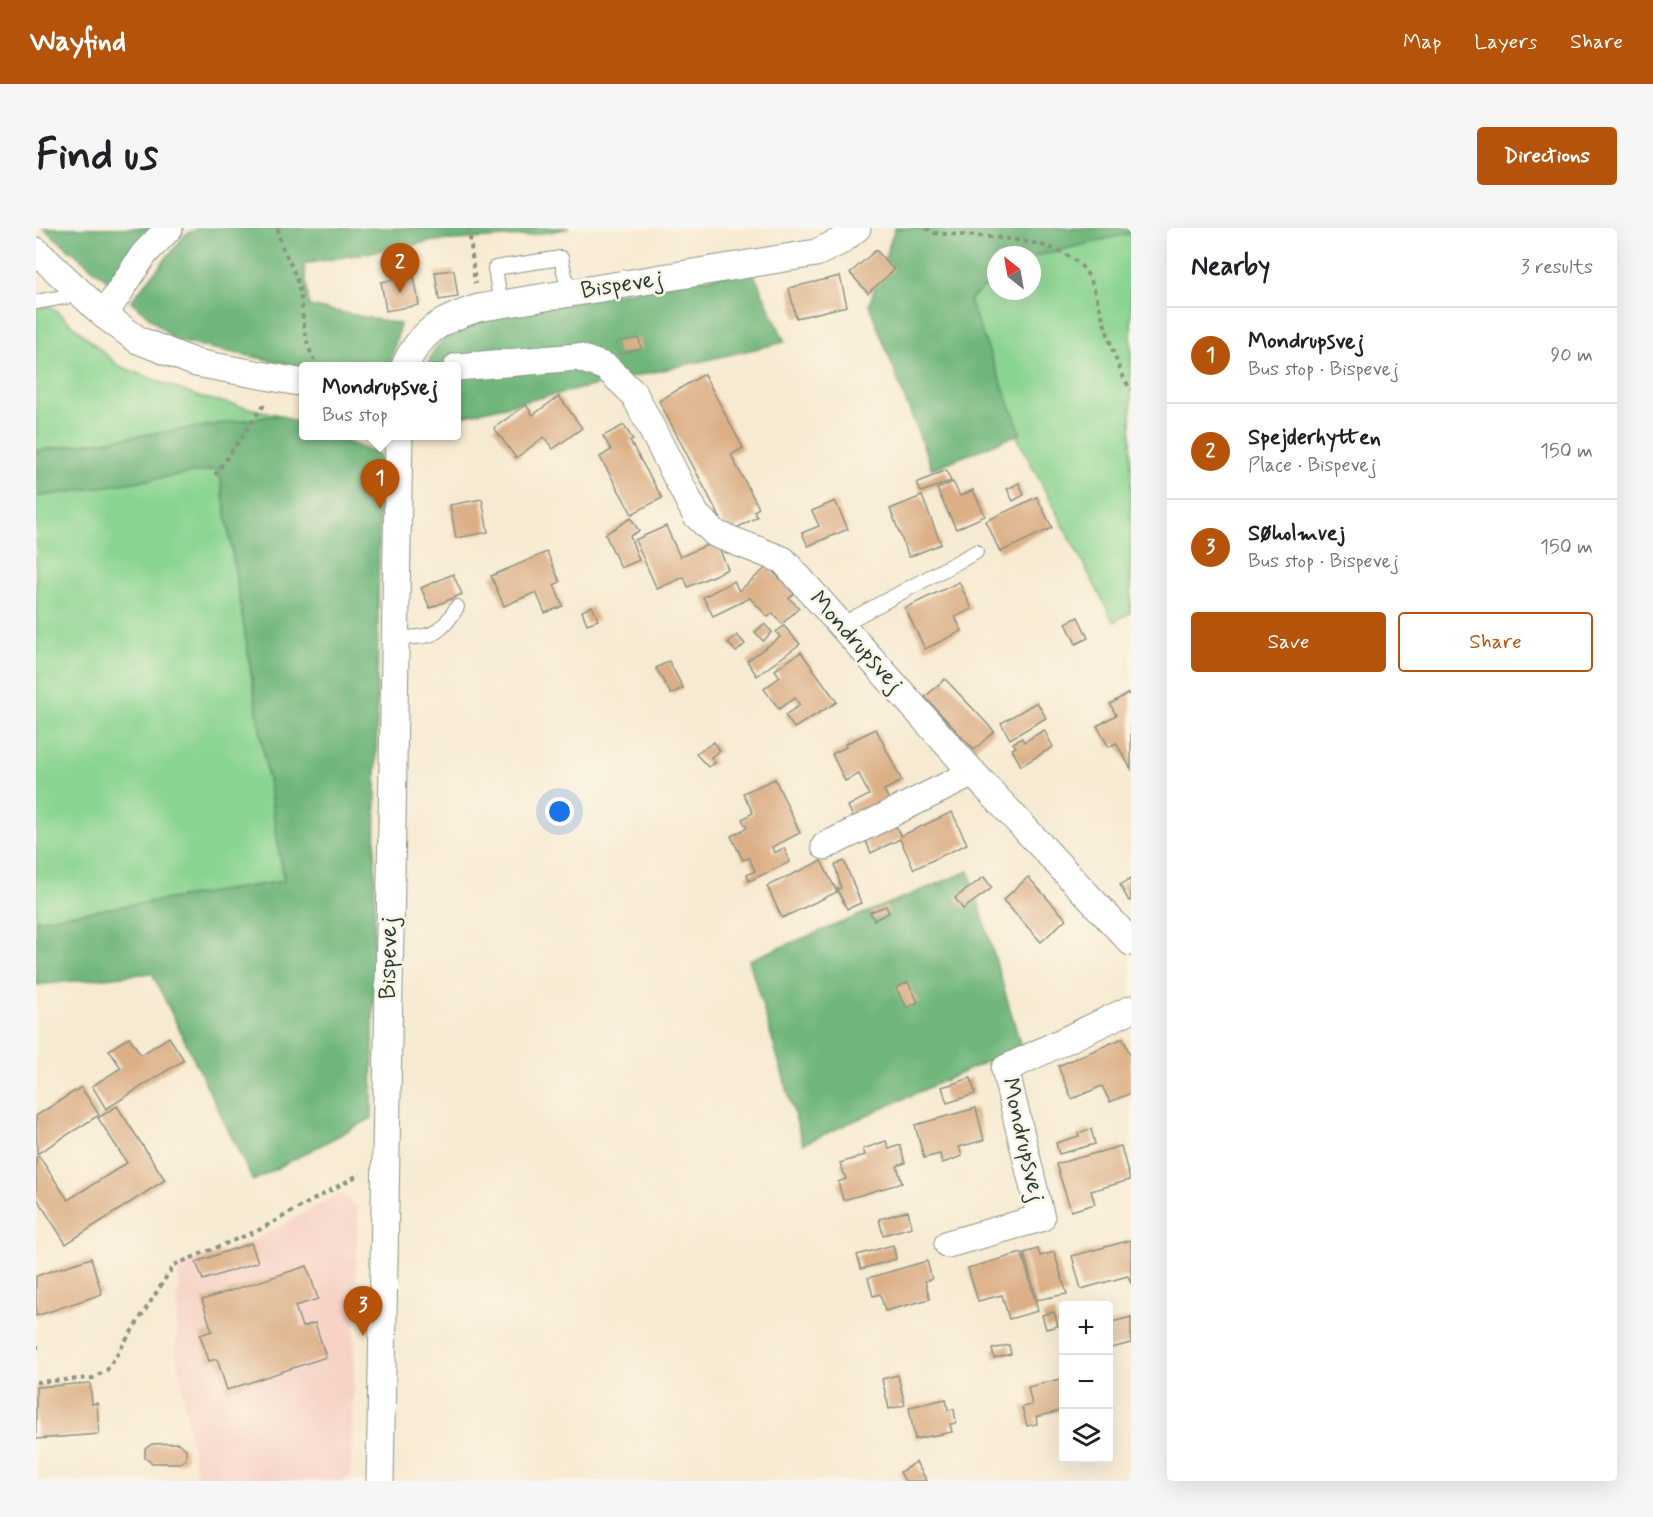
<!DOCTYPE html>
<html lang="en">
<head>
<meta charset="utf-8">
<style>
	body { margin:0; font-family:Mynerve,sans-serif; background:#f6f6f6; color:#202124 }
	.controls { position:absolute; right:18px; bottom:18px; display:grid; overflow:hidden; border-radius:6px; box-shadow:0 6px 24px #0002 }
	.controls button { width:54px; height:54px; display:grid; place-items:center; padding:0; border:0; border-bottom:2px solid #e0e0e0; background:#fff; color:#202124; font:30px sans-serif }
	.compass { position:absolute; left:951px; top:18px; width:54px; height:54px; border-radius:50%; background:#fff; box-shadow:0 6px 24px #0002; rotate:329deg }
	.you { position:absolute; left:524px; top:584px; width:21px; height:21px; margin:-15px; border:4px solid #fff; border-radius:50%; background:#1a73e8; box-shadow:0 0 0 9px #1a73e833 }
	.badge { display:grid; place-items:center; width:39px; height:39px; border-radius:50%; background:#b45309; color:#fff; font-size:20px; font-weight:700 }
	.pin { position:absolute; translate:-50% -50px; filter:drop-shadow(0 2px 3px #0008) }
	.pin::after { content:''; position:absolute; top:32px; width:21px; height:18px; background:inherit; clip-path:polygon(0 0,100% 0,50% 100%) }
	.popup { position:absolute; left:263px; top:134px; width:162px; height:78px; box-sizing:border-box; display:grid; place-content:center; border-radius:6px; background:#fff; filter:drop-shadow(0 2px 4px #0005); font-size:20px; white-space:nowrap; color:#757577 }
	.popup b { font-size:22px; color:#202124 }
	.popup::after { content:''; position:absolute; left:50%; top:100%; margin-left:-12px; border:12px solid transparent; border-top-color:#fff }
	.list { margin:0; padding:0; list-style:none }
	h2 { display:flex; justify-content:space-between; align-items:center; height:78px; margin:0; padding:0 24px; font-size:26px }
	h2 small { font-size:20px; font-weight:400; color:#757577 }
	.list li { display:grid; grid-template-columns:39px 1fr auto; gap:18px; align-items:center; box-sizing:border-box; height:96px; padding:0 24px; border-top:2px solid #e0e0e0 }
	.list b { display:block; font-size:22px; white-space:nowrap }
	.list p { margin:0; font-size:20px; white-space:nowrap; color:#757577 }
	.list em { font-size:20px; font-style:normal; color:#757577 }
	.actions { display:flex; gap:12px; padding:18px 24px }
	.actions a { flex:1; padding:14px 0; border:2px solid #b45309; border-radius:6px; text-align:center; font-size:21px; color:#b45309 }
	.actions .main { background:#b45309; color:#fff }
	.icon { flex:none; width:33px; height:33px; fill:none; stroke:currentColor; stroke-width:2; stroke-linecap:round; stroke-linejoin:round }
	.map { position:relative; flex:none; width:1095px; height:1253px; overflow:hidden; border-radius:6px }
	header { display:flex; align-items:center; gap:36px; box-sizing:border-box; height:84px; padding:0 30px; background:#b45309; color:#fff }
	header strong { font-size:28px }
	nav { display:flex; gap:33px; margin-inline-start:auto; font-size:21px }
	.intro { display:flex; align-items:center; justify-content:space-between; box-sizing:border-box; height:144px; padding:0 36px }
	h1 { margin:0; font-size:42px }
	.button { padding:15px 27px; border-radius:6px; background:#b45309; color:#fff; font-size:21px; font-weight:700 }
	main { display:flex; gap:36px; padding:0 36px }
	aside { flex:1; background:#fff; border-radius:6px; box-shadow:0 6px 24px #0002 }
	.map>svg:first-child { display:block }
	.built { fill:#f7d1c6 }
	.green { fill:#8ad491; stroke:#548862; stroke-width:1.5 }
	.forest { fill:#6fb67b; stroke:#477a58; stroke-width:1.5 }
	.building { fill:#dcaf86 }
	.lines { fill:none; stroke-linecap:round; stroke-linejoin:round }
	.lane-casing { stroke:#8b9483; stroke-width:16 }
	.street-casing { stroke:#8b9483; stroke-width:29 }
	.path { stroke:#8b9483; stroke-width:4; stroke-dasharray:4.5 4.5; stroke-linecap:butt }
	.lane { stroke:#fff; stroke-width:14 }
	.street { stroke:#fff; stroke-width:27 }
	.labels { text-anchor:middle; dominant-baseline:central; stroke-width:5; stroke-linejoin:round; paint-order:stroke }
	.street-label { font-size:24px; fill:#1f3d34; stroke:#fcf5e5 }
</style>
</head>
<body>
<header>
<strong>Wayfind</strong>
<nav><a>Map</a><a>Layers</a><a>Share</a></nav>
</header>
<div class="intro"><h1>Find us</h1><a class="button">Directions</a></div>
<main>
<div class="map">
<svg width="1095" height="1253" viewBox="0 0 1095 1253">
	<rect width="100%" height="100%" fill="#fcf5e5"/>
	<filter id="ink" filterUnits="userSpaceOnUse"><feTurbulence type="fractalNoise" baseFrequency=".0167" numOctaves="2"/><feDisplacementMap in="SourceGraphic" scale="12" xChannelSelector="R" yChannelSelector="G"/><feConvolveMatrix kernelMatrix="1 2 1 2 8 2 1 2 1" color-interpolation-filters="sRGB"/></filter>
	<filter id="wash" filterUnits="userSpaceOnUse"><feTurbulence type="fractalNoise" baseFrequency=".008" numOctaves="4" result="noise"/><feDisplacementMap in="SourceGraphic" scale="24" xChannelSelector="R" yChannelSelector="G"/><feGaussianBlur stdDeviation="1.35" result="paint"/><feColorMatrix in="noise" values="0 0 0 0 0 0 0 0 0 0 0 0 0 0 0 0 0 1.4 0 .05"/><feComposite in="paint" operator="in"/></filter>
	<g filter="url(#wash)">
		<rect width="100%" height="100%" fill="#f7ead2"/>
		<!-- built -->
		<path class="built" d="M 304,965 L 322,981 L 315,1246 L 308,1253 L 161,1253 L 140,1119 L 143,1039 L 219,1012 Z"/>
		<!-- green -->
		<g class="green">
			<path d="M 1095,5 L 1095,384 L 1078,394 L 982,211 L 933,72 L 960,50 L 960,63 L 996,63 L 996,29 Z"/>
			<path d="M 15,78 L 83,138 L 163,169 L 244,187 L 0,223 L 0,81 Z"/>
			<path d="M 183,241 L 248,653 L 0,692 L 0,269 Z"/>
		</g>
		<!-- forest -->
		<g class="forest">
			<path d="M 7,0 L 119,0 L 76,56 Z"/>
			<path d="M 162,0 L 534,0 L 490,8 L 398,13 L 268,36 L 273,78 L 364,96 L 354,138 L 267,139 L 140,113 L 95,73 L 150,6 Z"/>
			<path d="M 859,0 L 1095,0 L 1095,5 L 996,29 L 960,27 L 960,50 L 933,72 L 985,205 L 896,241 L 833,77 Z"/>
			<path d="M 716,42 L 749,114 L 421,189 L 421,138 L 393,138 C 393,113 427,99 447,88 Z"/>
			<path d="M 244,187 L 267,197 L 268,208 L 295,208 L 344,227 L 336,890 L 217,953 L 116,745 L 0,757 L 0,692 L 248,653 L 183,241 L 0,269 L 0,223 Z"/>
			<path d="M 933,643 L 985,818 L 767,916 L 713,732 Z"/>
		</g>
		<g id="blocks">
			<!-- building -->
			<g class="building">
				<path d="M 840,22 L 858,42 L 832,65 L 814,45 Z"/>
				<path d="M 418,42 L 422,69 L 403,72 L 399,44 Z"/>
				<path d="M 378,48 L 383,77 L 350,83 L 345,54 Z"/>
				<path d="M 804,48 L 811,78 L 760,90 L 753,60 Z"/>
				<path d="M 603,110 L 605,121 L 582,126 L 580,114 Z"/>
				<path d="M 668,146 L 707,220 L 695,227 L 723,280 L 718,283 L 721,289 L 697,302 L 694,296 L 689,299 L 623,173 Z"/>
				<path d="M 523,168 L 546,200 L 517,221 L 508,209 L 480,230 L 458,200 L 490,177 L 497,187 Z"/>
				<path d="M 588,197 L 597,212 L 594,213 L 626,270 L 596,286 L 564,229 L 575,222 L 567,208 Z"/>
				<path d="M 910,242 L 915,253 L 885,264 L 881,255 Z"/>
				<path d="M 917,254 L 924,268 L 937,262 L 949,288 L 920,301 L 901,261 Z"/>
				<path d="M 983,255 L 988,267 L 977,273 L 971,261 Z"/>
				<path d="M 886,268 L 905,316 L 873,329 L 854,281 Z"/>
				<path d="M 1001,269 L 1016,300 L 964,324 L 950,293 Z"/>
				<path d="M 446,271 L 452,304 L 420,310 L 414,277 Z"/>
				<path d="M 799,273 L 812,301 L 772,318 L 766,305 L 783,298 L 776,283 Z"/>
				<path d="M 595,290 L 603,303 L 594,308 L 603,332 L 585,340 L 569,306 Z"/>
				<path d="M 630,298 L 644,329 L 680,313 L 692,341 L 652,359 L 648,349 L 621,361 L 599,312 Z"/>
				<path d="M 511,324 L 524,354 L 518,357 L 527,378 L 509,385 L 500,364 L 468,378 L 455,348 Z"/>
				<path d="M 732,338 L 758,366 L 753,370 L 763,380 L 746,396 L 737,385 L 732,389 L 714,370 L 677,388 L 667,369 L 698,353 L 703,363 Z"/>
				<path d="M 417,346 L 426,366 L 394,380 L 385,360 Z"/>
				<path d="M 923,354 L 936,381 L 919,389 L 926,403 L 889,421 L 869,380 Z"/>
				<path d="M 556,378 L 562,392 L 551,396 L 546,383 Z"/>
				<path d="M 1042,389 L 1052,410 L 1040,416 L 1030,395 Z"/>
				<path d="M 728,396 L 736,404 L 727,413 L 719,404 Z"/>
				<path d="M 748,398 L 764,416 L 721,448 L 711,433 L 744,409 L 740,404 Z"/>
				<path d="M 701,407 L 709,416 L 700,424 L 692,415 Z"/>
				<path d="M 765,424 L 801,474 L 758,500 L 749,487 L 764,477 L 759,470 L 743,481 L 728,461 L 744,449 L 739,442 Z"/>
				<path d="M 633,433 L 647,460 L 635,466 L 620,440 Z"/>
				<path d="M 909,451 L 958,503 L 938,522 L 889,469 Z"/>
				<path d="M 1092,465 L 1095,470 L 1095,541 L 1080,515 L 1073,519 L 1061,498 L 1080,487 L 1074,476 Z"/>
				<path d="M 1001,474 L 1010,490 L 974,511 L 965,495 Z"/>
				<path d="M 840,501 L 866,553 L 848,562 L 854,573 L 818,591 L 812,578 L 833,567 L 823,546 L 809,553 L 796,526 L 810,519 L 809,516 Z"/>
				<path d="M 1008,502 L 1017,519 L 985,538 L 976,521 L 980,519 L 977,515 L 986,510 L 988,514 Z"/>
				<path d="M 678,514 L 684,523 L 675,529 L 679,535 L 672,539 L 660,526 Z"/>
				<path d="M 739,551 L 764,605 L 736,619 L 738,625 L 748,620 L 754,634 L 713,653 L 711,647 L 719,643 L 713,630 L 707,632 L 695,608 L 711,600 L 706,591 L 717,585 L 707,565 Z"/>
				<path d="M 916,584 L 931,616 L 878,641 L 864,611 L 835,625 L 829,611 L 859,596 L 865,608 Z"/>
				<path d="M 785,633 L 801,664 L 746,690 L 731,658 Z"/>
				<path d="M 808,633 L 825,675 L 811,681 L 801,661 L 805,660 L 799,637 Z"/>
				<path d="M 948,649 L 956,660 L 927,681 L 919,670 Z"/>
				<path d="M 992,649 L 1030,691 L 1005,714 L 967,672 Z"/>
				<path d="M 1095,651 L 1095,672 L 1093,673 L 1084,657 Z"/>
				<path d="M 850,678 L 853,685 L 838,692 L 834,684 Z"/>
				<path d="M 872,754 L 882,774 L 871,780 L 860,760 Z"/>
				<path d="M 93,809 L 105,827 L 133,809 L 148,832 L 70,881 L 56,858 L 85,840 L 73,822 Z"/>
				<path d="M 1087,810 L 1095,829 L 1095,865 L 1074,874 L 1066,858 L 1036,871 L 1022,838 Z"/>
				<path d="M 935,850 L 939,866 L 911,875 L 906,859 Z"/>
				<path d="M 45,859 L 63,887 L 1,926 L 0,888 Z"/>
				<path d="M 81,878 L 129,952 L 30,1016 L 0,969 L 0,930 L 3,928 L 32,972 L 91,935 L 62,890 Z"/>
				<path d="M 940,880 L 948,912 L 923,919 L 926,928 L 913,933 L 906,935 L 904,926 L 888,930 L 879,897 Z"/>
				<path d="M 1055,901 L 1059,916 L 1023,926 L 1020,915 L 1043,908 L 1042,905 Z"/>
				<path d="M 850,913 L 853,921 L 864,917 L 869,935 L 861,938 L 866,955 L 807,972 L 802,954 L 810,951 L 804,935 L 829,927 L 827,921 Z"/>
				<path d="M 1085,918 L 1094,952 L 1055,963 L 1059,976 L 1035,983 L 1020,936 Z"/>
				<path d="M 872,983 L 876,999 L 847,1007 L 843,991 Z"/>
				<path d="M 1095,1012 L 1095,1056 L 1092,1048 L 1045,1061 L 1036,1028 Z"/>
				<path d="M 215,1015 L 222,1034 L 167,1052 L 160,1034 Z"/>
				<path d="M 857,1017 L 860,1031 L 825,1041 L 821,1027 Z"/>
				<path d="M 1002,1021 L 1004,1028 L 1018,1024 L 1031,1066 L 1001,1072 L 988,1025 Z"/>
				<path d="M 986,1025 L 1002,1083 L 973,1091 L 966,1067 L 942,1073 L 932,1040 Z"/>
				<path d="M 55,1030 L 66,1066 L 0,1088 L 0,1048 Z"/>
				<path d="M 891,1033 L 896,1051 L 889,1053 L 894,1071 L 849,1083 L 844,1066 L 837,1068 L 832,1050 Z"/>
				<path d="M 271,1038 L 282,1071 L 259,1078 L 266,1099 L 279,1095 L 290,1129 L 191,1162 L 181,1131 L 173,1133 L 164,1107 L 176,1103 L 166,1072 Z"/>
				<path d="M 1018,1084 L 1022,1098 L 1010,1101 L 1006,1087 Z"/>
				<path d="M 1095,1089 L 1095,1115 L 1072,1121 L 1072,1095 Z"/>
				<path d="M 973,1117 L 975,1126 L 958,1130 L 956,1121 Z"/>
				<path d="M 862,1147 L 869,1177 L 853,1181 L 846,1151 Z"/>
				<path d="M 1028,1150 L 1028,1182 L 1000,1189 L 1001,1196 L 991,1198 L 986,1179 L 996,1177 L 992,1159 Z"/>
				<path d="M 54,1155 L 56,1176 L 61,1175 L 63,1206 L 0,1211 L 0,1159 Z"/>
				<path d="M 910,1171 L 912,1182 L 918,1181 L 920,1195 L 914,1196 L 916,1204 L 879,1211 L 873,1179 Z"/>
				<path d="M 142,1215 L 150,1221 L 150,1231 L 144,1235 L 116,1235 L 109,1230 L 109,1221 L 116,1216 Z"/>
				<path d="M 880,1234 L 891,1253 L 869,1253 L 864,1244 Z"/>
			</g>
		</g>
	</g>
	<g filter="url(#ink)">
		<use href="#blocks" fill-opacity="0" stroke="#8b9483" stroke-width="1.5"/>
		<g class="lines">
			<!-- lane casing -->
			<g class="lane-casing">
				<g id="lane">
					<path d="M 0,74 L 45,66"/>
					<path d="M 465,77 L 459,40 L 525,30 L 533,65"/>
					<path d="M 805,397 L 940,324"/>
					<path d="M 359,410 C 393,409 403,410 421,379"/>
				</g>
			</g>
			<!-- street casing -->
			<g class="street-casing">
				<g id="street">
					<path d="M 0,23 L 68,87 L 102,112 L 160,135 L 268,155"/>
					<path d="M 68,87 L 108,26 L 133,0"/>
					<path d="M 369,138 C 385,102 406,92 442,80 L 780,25 L 805,13 L 821,0"/>
					<path d="M 421,139 L 541,129 L 570,139 L 598,166 L 660,287 L 680,306 L 747,332 L 937,545 L 1095,714"/>
					<path d="M 789,618 L 937,545"/>
					<path d="M 912,1016 L 1005,990 L 969,841 L 1095,781"/>
					<path d="M 344,1253 L 363,208"/>
				</g>
			</g>
			<!-- path -->
			<g class="path">
				<path d="M 242,0 C 243,20 256,34 261,53 C 269,82 264,103 278,132"/>
				<path d="M 433,0 L 439,56"/>
				<path d="M 890,0 L 898,5 C 938,9 1019,7 1046,39 C 1056,50 1060,67 1064,81 C 1073,108 1079,138 1095,162"/>
				<path d="M 179,247 L 230,174"/>
				<path d="M 0,1119 L 3,1119"/>
				<path d="M 0,1154 L 57,1150 L 71,1142 L 138,1037 L 223,1002 L 324,946"/>
			</g>
			<!-- lane -->
			<use href="#lane" class="lane"/>
			<!-- street -->
			<use href="#street" class="street"/>
		</g>
	</g>
	<g class="labels">
		<!-- street labels -->
		<g class="street-label">
			<text transform="translate(586 57) rotate(-9)">Bispevej</text>
			<text transform="translate(820 414) rotate(48)">Mondrupsvej</text>
			<text transform="translate(353 730) rotate(-89)">Bispevej</text>
			<text transform="translate(987 912) rotate(77)">Mondrupsvej</text>
		</g>
	</g>
</svg>
<div class="controls">
<button>+</button>
<button>−</button>
<button><svg class="icon" aria-label="layers" viewBox="0 0 24 24"><path d="M12 4l9 5-9 5-9-5zM3 14l9 5 9-5"/></svg></button>
</div>
<svg class="compass" viewBox="-18 -18 36 36"><path d="M0-13l5 13h-10z" fill="#e53935"/><path d="M0 13l5-13h-10z" fill="#757577"/></svg>
<div class="you"></div>
<div class="pin badge" style="left:344px;top:281px">1</div>
<div class="popup"><b>Mondrupsvej</b>Bus stop</div>
<div class="pin badge" style="left:364px;top:65px">2</div>
<div class="pin badge" style="left:327px;top:1108px">3</div>
</div>
<aside>
<h2>Nearby<small>3 results</small></h2>
<ul class="list">
<li><span class="badge">1</span><div><b>Mondrupsvej</b><p>Bus stop · Bispevej</p></div><em>90 m</em></li>
<li><span class="badge">2</span><div><b>Spejderhytten</b><p>Place · Bispevej</p></div><em>150 m</em></li>
<li><span class="badge">3</span><div><b>Søholmvej</b><p>Bus stop · Bispevej</p></div><em>150 m</em></li>
</ul>
<div class="actions"><a class="main">Save</a><a>Share</a></div>
</aside>
</main>
</body>
</html>
